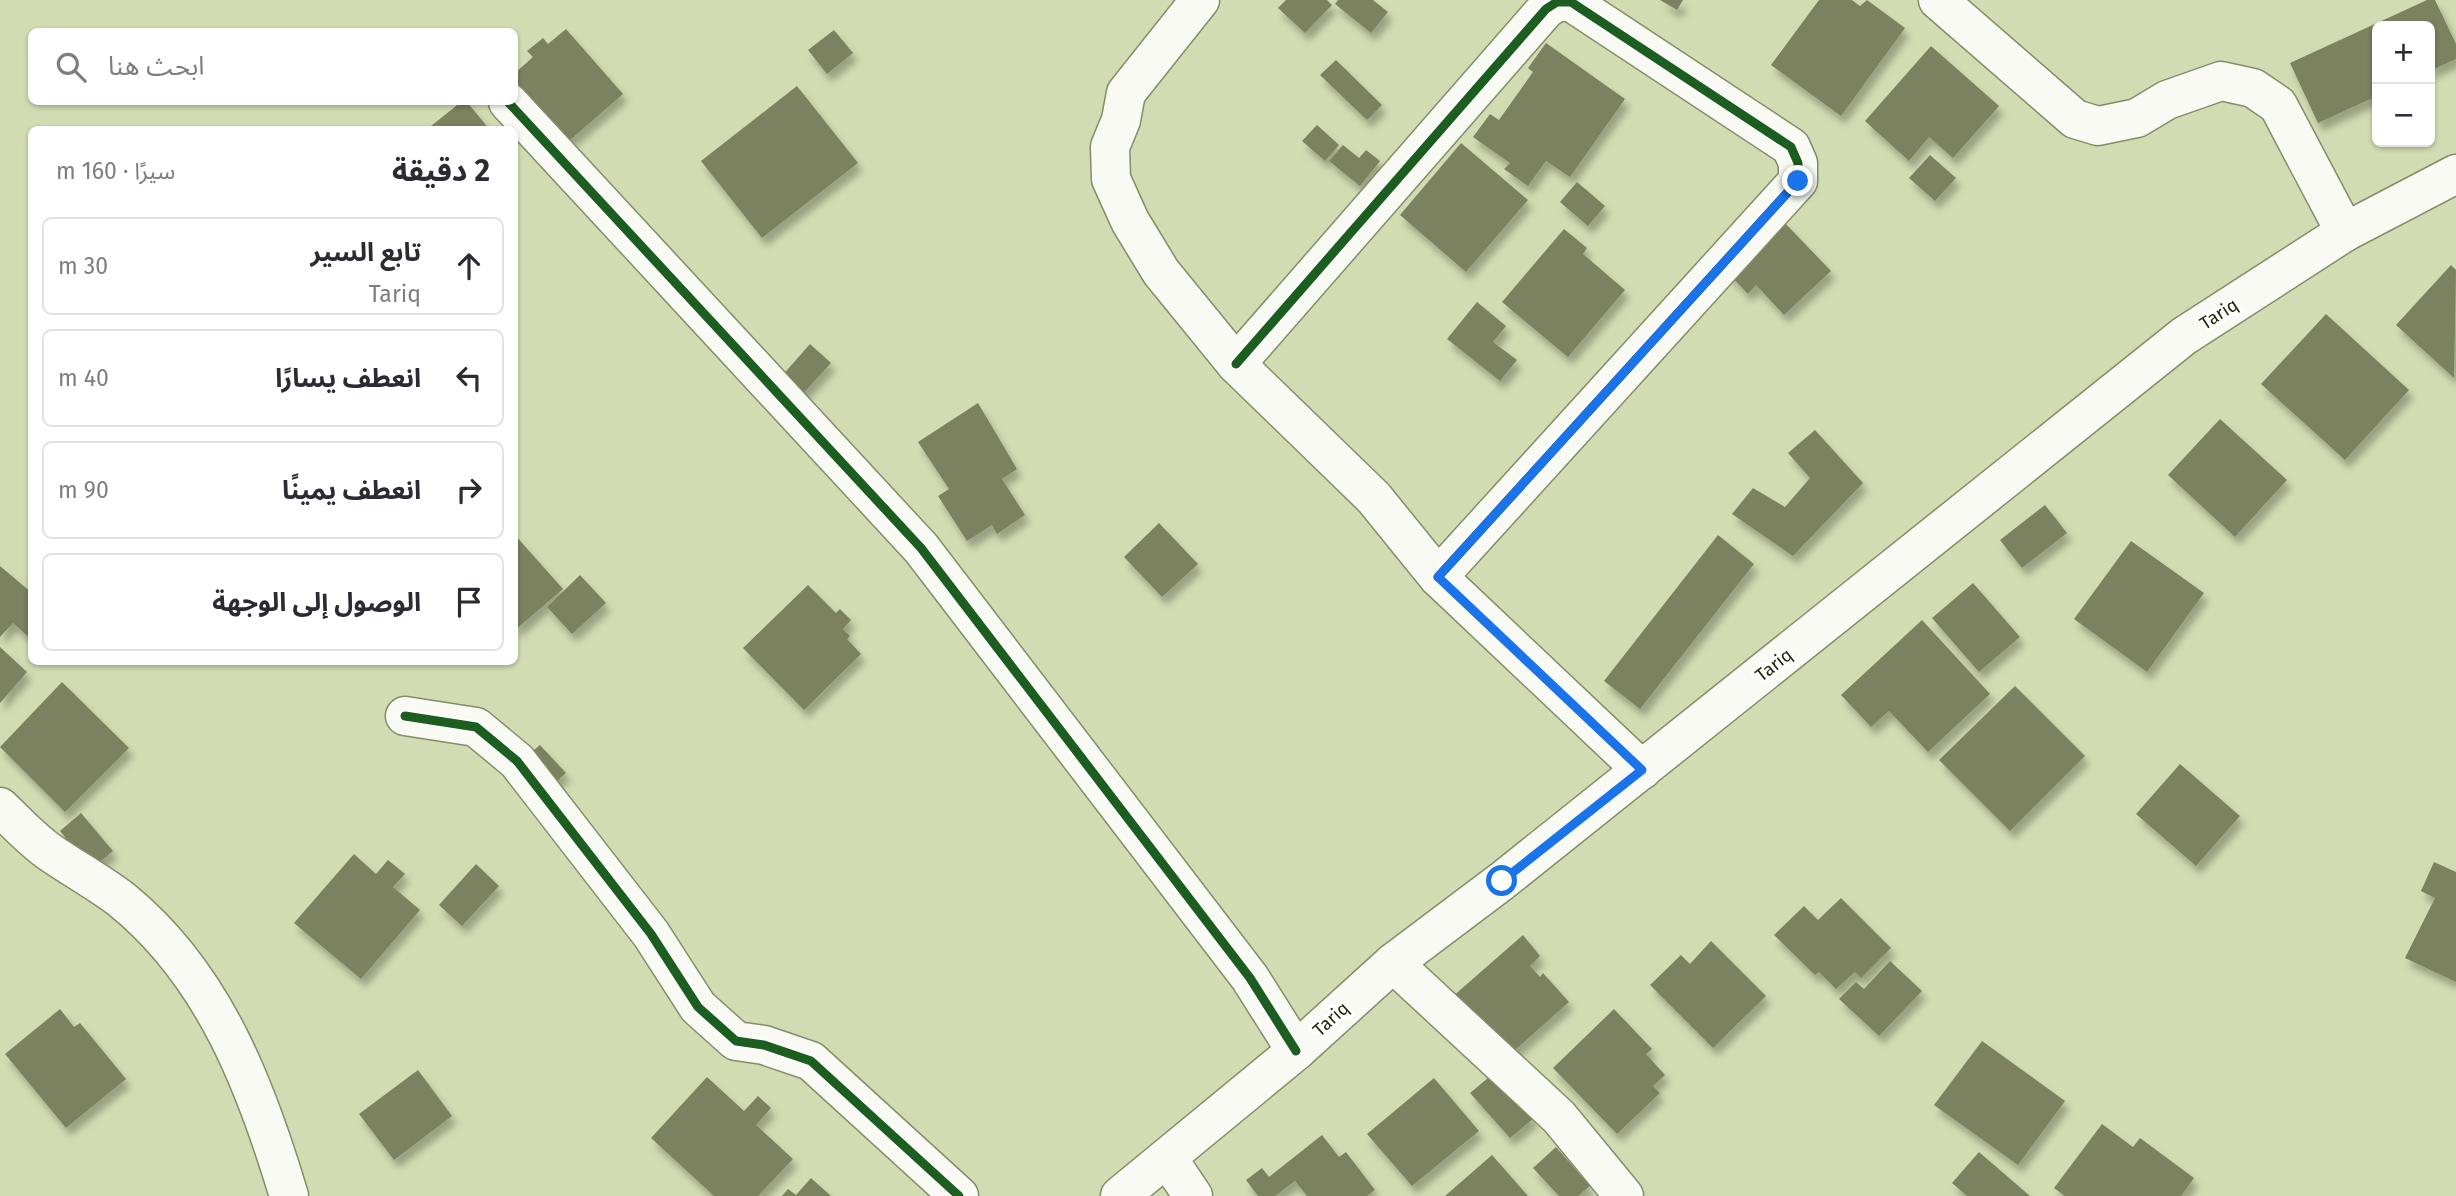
<!DOCTYPE html>
<html lang="ar">
<head>
<meta charset="utf-8">
<style>
	body { margin:0; font-family:"Fira Sans","Noto Sans Arabic",sans-serif; background:#f7f7f7; color:#2b2b33; direction:rtl }
	.controls { position:absolute; right:21px; top:21px; display:grid; overflow:hidden; border-radius:10px; box-shadow:0 2px 5px #0004 }
	.controls button { width:63px; height:63px; display:grid; place-items:center; padding:0; border:0; border-bottom:2px solid #e1e1e2; background:#fff; color:#2b2b33; font:35px sans-serif }
	.stop { position:absolute; width:21px; height:21px; margin:-16px; border:5px solid #1a73e8; border-radius:50%; background:#fff }
	.stop.end { background:#1a73e8; border-color:#fff; box-shadow:0 2px 7px #0008 }
	.list { margin:0; padding:0; list-style:none }
	h2 { display:flex; justify-content:space-between; align-items:center; height:91px; margin:0; padding:0 28px; font-size:30px }
	h2 small { font-size:23px; font-weight:400; color:#7c7c81 }
	.list li { display:grid; grid-template-columns:46px 1fr auto; gap:21px; align-items:center; box-sizing:border-box; height:98px; margin:0 14px 14px; padding:0 14px; border:2px solid #e1e1e2; border-radius:10px }
	.list b { display:block; font-size:26px; white-space:nowrap }
	.list p { margin:0; font-size:23px; white-space:nowrap; color:#7c7c81 }
	.list em { font-size:23px; font-style:normal; color:#7c7c81 }
	.icon { flex:none; width:38px; height:38px; fill:none; stroke:currentColor; stroke-width:2; stroke-linecap:round; stroke-linejoin:round }
	.map { position:relative; flex:none; width:2456px; height:1196px; overflow:hidden; direction:ltr }
	.search { position:absolute; background:#fff; box-shadow:0 2px 5px #0004; left:28px; top:28px; width:490px; height:77px; display:flex; align-items:center; gap:18px; box-sizing:border-box; padding:0 24px; border-radius:10px; color:#7c7c81; font-size:26px }
	.panel { position:absolute; background:#fff; box-shadow:0 2px 5px #0004; left:28px; top:126px; width:490px; height:539px; border-radius:10px; direction:rtl }
	.map>svg:first-child { display:block }
	.building { fill:#7b8160; filter:url(#shadow) }
	.lines { fill:none; stroke-linecap:round; stroke-linejoin:round }
	.minor-casing { stroke:#858c6a; stroke-width:41 }
	.secondary-casing { stroke:#858c6a; stroke-width:41 }
	.minor { stroke:#f8faf3; stroke-width:38 }
	.secondary { stroke:#f8faf3; stroke-width:38 }
	.cycleway-casing { stroke:#fff; stroke-width:13 }
	.cycleway { stroke:#1b5e20; stroke-width:9 }
	.route { stroke:#1a73e8; stroke-width:9 }
	.labels { text-anchor:middle; dominant-baseline:central; stroke-width:7; stroke-linejoin:round; paint-order:stroke }
	.street-label { font-size:18px; fill:#1c2103; stroke:#fff }
</style>
</head>
<body>
<div class="map">
<svg width="2456" height="1196" viewBox="0 0 2456 1196">
	<defs>
		<filter id="shadow"><feDropShadow dx="4.5" dy="8" stdDeviation="3.5" flood-color="#0004"/></filter>
	</defs>
	<rect width="100%" height="100%" fill="#d2dcb2"/>
	<!-- building -->
	<g class="building">
		<path d="M 1286,0 L 1327,0 L 1332,5 L 1305,33 L 1278,8 Z"/>
		<path d="M 1338,0 L 1373,0 L 1388,12 L 1371,33 L 1335,4 Z"/>
		<path d="M 1660,0 L 1683,0 L 1677,10 Z"/>
		<path d="M 1819,0 L 1852,0 L 1860,6 L 1867,0 L 1905,28 L 1841,116 L 1771,65 Z"/>
		<path d="M 2427,0 L 2435,0 L 2456,44 L 2456,59 L 2430,71 L 2430,26 L 2377,26 L 2377,96 L 2318,123 L 2290,63 Z"/>
		<path d="M 566,29 L 623,94 L 569,141 L 514,79 L 514,74 L 533,57 L 527,51 L 543,38 L 548,44 Z"/>
		<path d="M 834,30 L 853,53 L 827,74 L 808,50 Z"/>
		<path d="M 1546,43 L 1625,99 L 1570,177 L 1546,161 L 1528,186 L 1504,169 L 1510,163 L 1473,137 L 1490,114 L 1499,120 L 1533,72 L 1528,68 Z"/>
		<path d="M 1931,46 L 1999,106 L 1953,158 L 1929,137 L 1909,161 L 1865,121 Z"/>
		<path d="M 1336,60 L 1382,105 L 1367,120 L 1320,75 Z"/>
		<path d="M 797,86 L 858,163 L 762,238 L 701,161 Z"/>
		<path d="M 461,102 L 467,102 L 490,130 L 426,130 Z"/>
		<path d="M 1317,125 L 1339,145 L 1325,161 L 1302,141 Z"/>
		<path d="M 1461,143 L 1528,200 L 1466,272 L 1400,215 Z"/>
		<path d="M 1343,145 L 1359,158 L 1366,150 L 1380,161 L 1360,186 L 1329,161 Z"/>
		<path d="M 1930,155 L 1956,178 L 1935,201 L 1909,178 Z"/>
		<path d="M 1577,182 L 1605,206 L 1588,226 L 1560,202 Z"/>
		<path d="M 1782,220 L 1831,271 L 1784,315 L 1756,285 L 1748,294 L 1727,272 Z"/>
		<path d="M 1564,229 L 1587,248 L 1583,254 L 1625,290 L 1568,357 L 1502,302 Z"/>
		<path d="M 2451,265 L 2456,270 L 2454,378 L 2396,325 Z"/>
		<path d="M 1477,302 L 1506,326 L 1493,342 L 1517,360 L 1500,381 L 1447,339 Z"/>
		<path d="M 2326,314 L 2409,390 L 2345,460 L 2261,384 Z"/>
		<path d="M 810,344 L 831,363 L 801,396 L 780,378 Z"/>
		<path d="M 978,403 L 1017,469 L 1002,479 L 1025,515 L 997,534 L 992,525 L 967,541 L 938,496 L 949,489 L 918,442 Z"/>
		<path d="M 2220,419 L 2287,480 L 2235,537 L 2168,475 Z"/>
		<path d="M 1815,430 L 1863,483 L 1793,556 L 1732,514 L 1753,488 L 1785,507 L 1810,478 L 1788,453 Z"/>
		<path d="M 2045,505 L 2067,533 L 2022,568 L 2000,540 Z"/>
		<path d="M 1159,523 L 1198,564 L 1162,597 L 1124,557 Z"/>
		<path d="M 514,534 L 563,589 L 514,631 Z"/>
		<path d="M 1718,535 L 1754,564 L 1640,709 L 1604,681 Z"/>
		<path d="M 2131,541 L 2204,593 L 2147,672 L 2074,619 Z"/>
		<path d="M 0,566 L 32,593 L 32,640 L 13,623 L 0,637 Z"/>
		<path d="M 580,575 L 606,603 L 572,634 L 547,607 Z"/>
		<path d="M 1973,583 L 2020,637 L 1979,672 L 1932,618 Z"/>
		<path d="M 808,585 L 836,613 L 840,609 L 851,620 L 843,629 L 850,636 L 847,639 L 861,654 L 804,710 L 743,648 Z"/>
		<path d="M 1922,620 L 1990,694 L 1928,752 L 1889,711 L 1871,727 L 1841,695 Z"/>
		<path d="M 0,647 L 27,672 L 0,703 Z"/>
		<path d="M 62,682 L 129,748 L 65,812 L 0,747 Z"/>
		<path d="M 2015,686 L 2085,756 L 2010,831 L 1939,760 Z"/>
		<path d="M 540,745 L 566,773 L 549,788 L 529,754 Z"/>
		<path d="M 2180,764 L 2240,816 L 2196,866 L 2136,814 Z"/>
		<path d="M 81,813 L 113,851 L 91,869 L 60,831 Z"/>
		<path d="M 354,854 L 376,874 L 388,860 L 405,874 L 393,887 L 420,910 L 361,979 L 294,923 Z"/>
		<path d="M 2434,862 L 2456,872 L 2456,982 L 2405,958 L 2435,898 L 2421,891 Z"/>
		<path d="M 476,864 L 499,886 L 462,926 L 439,905 Z"/>
		<path d="M 1841,898 L 1891,948 L 1861,978 L 1855,972 L 1836,989 L 1819,972 L 1815,975 L 1774,935 L 1804,906 L 1818,920 Z"/>
		<path d="M 1523,935 L 1540,956 L 1530,966 L 1540,977 L 1543,973 L 1569,1002 L 1505,1059 L 1451,998 Z"/>
		<path d="M 1711,941 L 1766,996 L 1713,1048 L 1650,985 L 1681,955 L 1690,964 Z"/>
		<path d="M 1890,961 L 1922,991 L 1879,1036 L 1839,999 L 1856,982 L 1864,989 Z"/>
		<path d="M 60,1009 L 74,1027 L 80,1023 L 126,1079 L 66,1128 L 5,1054 Z"/>
		<path d="M 1614,1009 L 1652,1049 L 1646,1054 L 1665,1075 L 1653,1086 L 1660,1093 L 1617,1134 L 1553,1068 Z"/>
		<path d="M 1982,1041 L 2065,1101 L 2018,1165 L 1934,1105 Z"/>
		<path d="M 418,1070 L 452,1116 L 394,1160 L 359,1114 Z"/>
		<path d="M 1494,1073 L 1534,1118 L 1510,1138 L 1470,1093 Z"/>
		<path d="M 707,1077 L 744,1111 L 758,1096 L 771,1108 L 756,1125 L 793,1159 L 758,1196 L 714,1196 L 651,1138 Z"/>
		<path d="M 1434,1078 L 1479,1131 L 1412,1186 L 1367,1134 Z"/>
		<path d="M 2102,1124 L 2133,1147 L 2140,1138 L 2194,1178 L 2181,1196 L 2065,1196 L 2054,1188 Z"/>
		<path d="M 1322,1135 L 1339,1157 L 1346,1152 L 1375,1190 L 1367,1196 L 1307,1196 L 1295,1181 L 1275,1196 L 1258,1196 L 1246,1180 L 1262,1168 L 1269,1177 Z"/>
		<path d="M 1556,1147 L 1590,1186 L 1578,1196 L 1559,1196 L 1533,1168 Z"/>
		<path d="M 1979,1152 L 2030,1196 L 1967,1196 L 1952,1183 Z"/>
		<path d="M 1492,1155 L 1528,1196 L 1445,1196 Z"/>
		<path d="M 811,1178 L 831,1196 L 782,1196 L 788,1189 L 796,1195 Z"/>
	</g>
	<g class="lines">
		<!-- minor casing -->
		<g class="minor-casing">
			<g id="minor">
				<path d="M 1200,0 L 1126,93 L 1121,120 L 1110,147 L 1111,179 L 1130,221 L 1161,272 L 1236,364 L 1374,498 L 1438,577 L 1642,770"/>
				<path d="M 1938,0 L 2075,119 L 2098,126 L 2137,118 L 2167,100 L 2221,81 L 2253,88 L 2278,105 L 2345,232"/>
				<path d="M 508,102 L 921,548 L 1250,978 L 1296,1051"/>
				<path d="M 1236,364 L 1546,9 L 1557,2 L 1571,2 L 1791,147 L 1798,163 L 1798,181 L 1438,577"/>
				<path d="M 405,716 L 476,727 L 517,761 L 651,934 L 698,1007 L 736,1041 L 764,1045 L 811,1061 L 959,1196"/>
				<path d="M 0,807 C 16,822 33,841 51,853 C 74,869 100,883 122,900 C 214,975 256,1086 289,1196"/>
				<path d="M 1393,963 L 1559,1117 L 1624,1196"/>
				<path d="M 1168,1159 L 1193,1196"/>
			</g>
		</g>
		<!-- secondary casing -->
		<g class="secondary-casing">
			<path id="secondary" d="M 1120,1196 L 1296,1051 L 1393,963 L 1502,881 L 2184,336 L 2345,232 L 2456,174"/>
		</g>
		<!-- minor -->
		<use href="#minor" class="minor"/>
		<!-- secondary -->
		<use href="#secondary" class="secondary"/>
		<!-- cycleway casing -->
		<g class="cycleway-casing">
			<g id="cycleway">
				<path d="M 508,102 L 921,548 L 1250,978 L 1296,1051"/>
				<path d="M 1236,364 L 1546,9 L 1557,2 L 1571,2 L 1791,147 L 1798,163 L 1798,181 L 1438,577"/>
				<path d="M 405,716 L 476,727 L 517,761 L 651,934 L 698,1007 L 736,1041 L 764,1045 L 811,1061 L 959,1196"/>
			</g>
		</g>
		<!-- cycleway -->
		<use href="#cycleway" class="cycleway"/>
	</g>
	<g class="lines">
		<!-- route -->
		<path class="route" d="M 1502,881 L 1642,770 L 1438,577 L 1798,181"/>
	</g>
	<g class="labels">
		<!-- street labels -->
		<g class="street-label">
			<text transform="translate(2219 314) rotate(-33)">Tariq</text>
			<text transform="translate(1774 665) rotate(-38)">Tariq</text>
			<text transform="translate(1331 1019) rotate(-42)">Tariq</text>
		</g>
	</g>
</svg>
<div class="controls">
<button>+</button>
<button>−</button>
</div>
<div class="stop" style="left:1502px;top:881px"></div>
<div class="stop end" style="left:1798px;top:181px"></div>
<div class="search"><svg class="icon" aria-label="search" viewBox="0 0 24 24"><circle cx="10" cy="10" r="6"/><path d="M15 15l6 6"/></svg>ابحث هنا</div>
<section class="panel">
<h2>2 دقيقة<small>سيرًا · 160 m</small></h2>
<ul class="list">
<li><svg class="icon" aria-label="ahead" viewBox="0 0 24 24"><path d="M12 20V5M6 11l6-6 6 6"/></svg><div><b>تابع السير</b><p>Tariq</p></div><em>30 m</em></li>
<li><svg class="icon" aria-label="left" viewBox="0 0 24 24"><path d="M17 20v-9H6M10 6l-5 5 5 5"/></svg><div><b>انعطف يسارًا</b></div><em>40 m</em></li>
<li><svg class="icon" aria-label="right" viewBox="0 0 24 24"><path d="M7 20v-9h11M14 6l5 5-5 5"/></svg><div><b>انعطف يمينًا</b></div><em>90 m</em></li>
<li><svg class="icon" aria-label="arrive" viewBox="0 0 24 24"><path d="M6 21V4h12l-3 4 3 4H6"/></svg><div><b>الوصول إلى الوجهة</b></div></li>
</ul>
</section>
</div>
</body>
</html>
